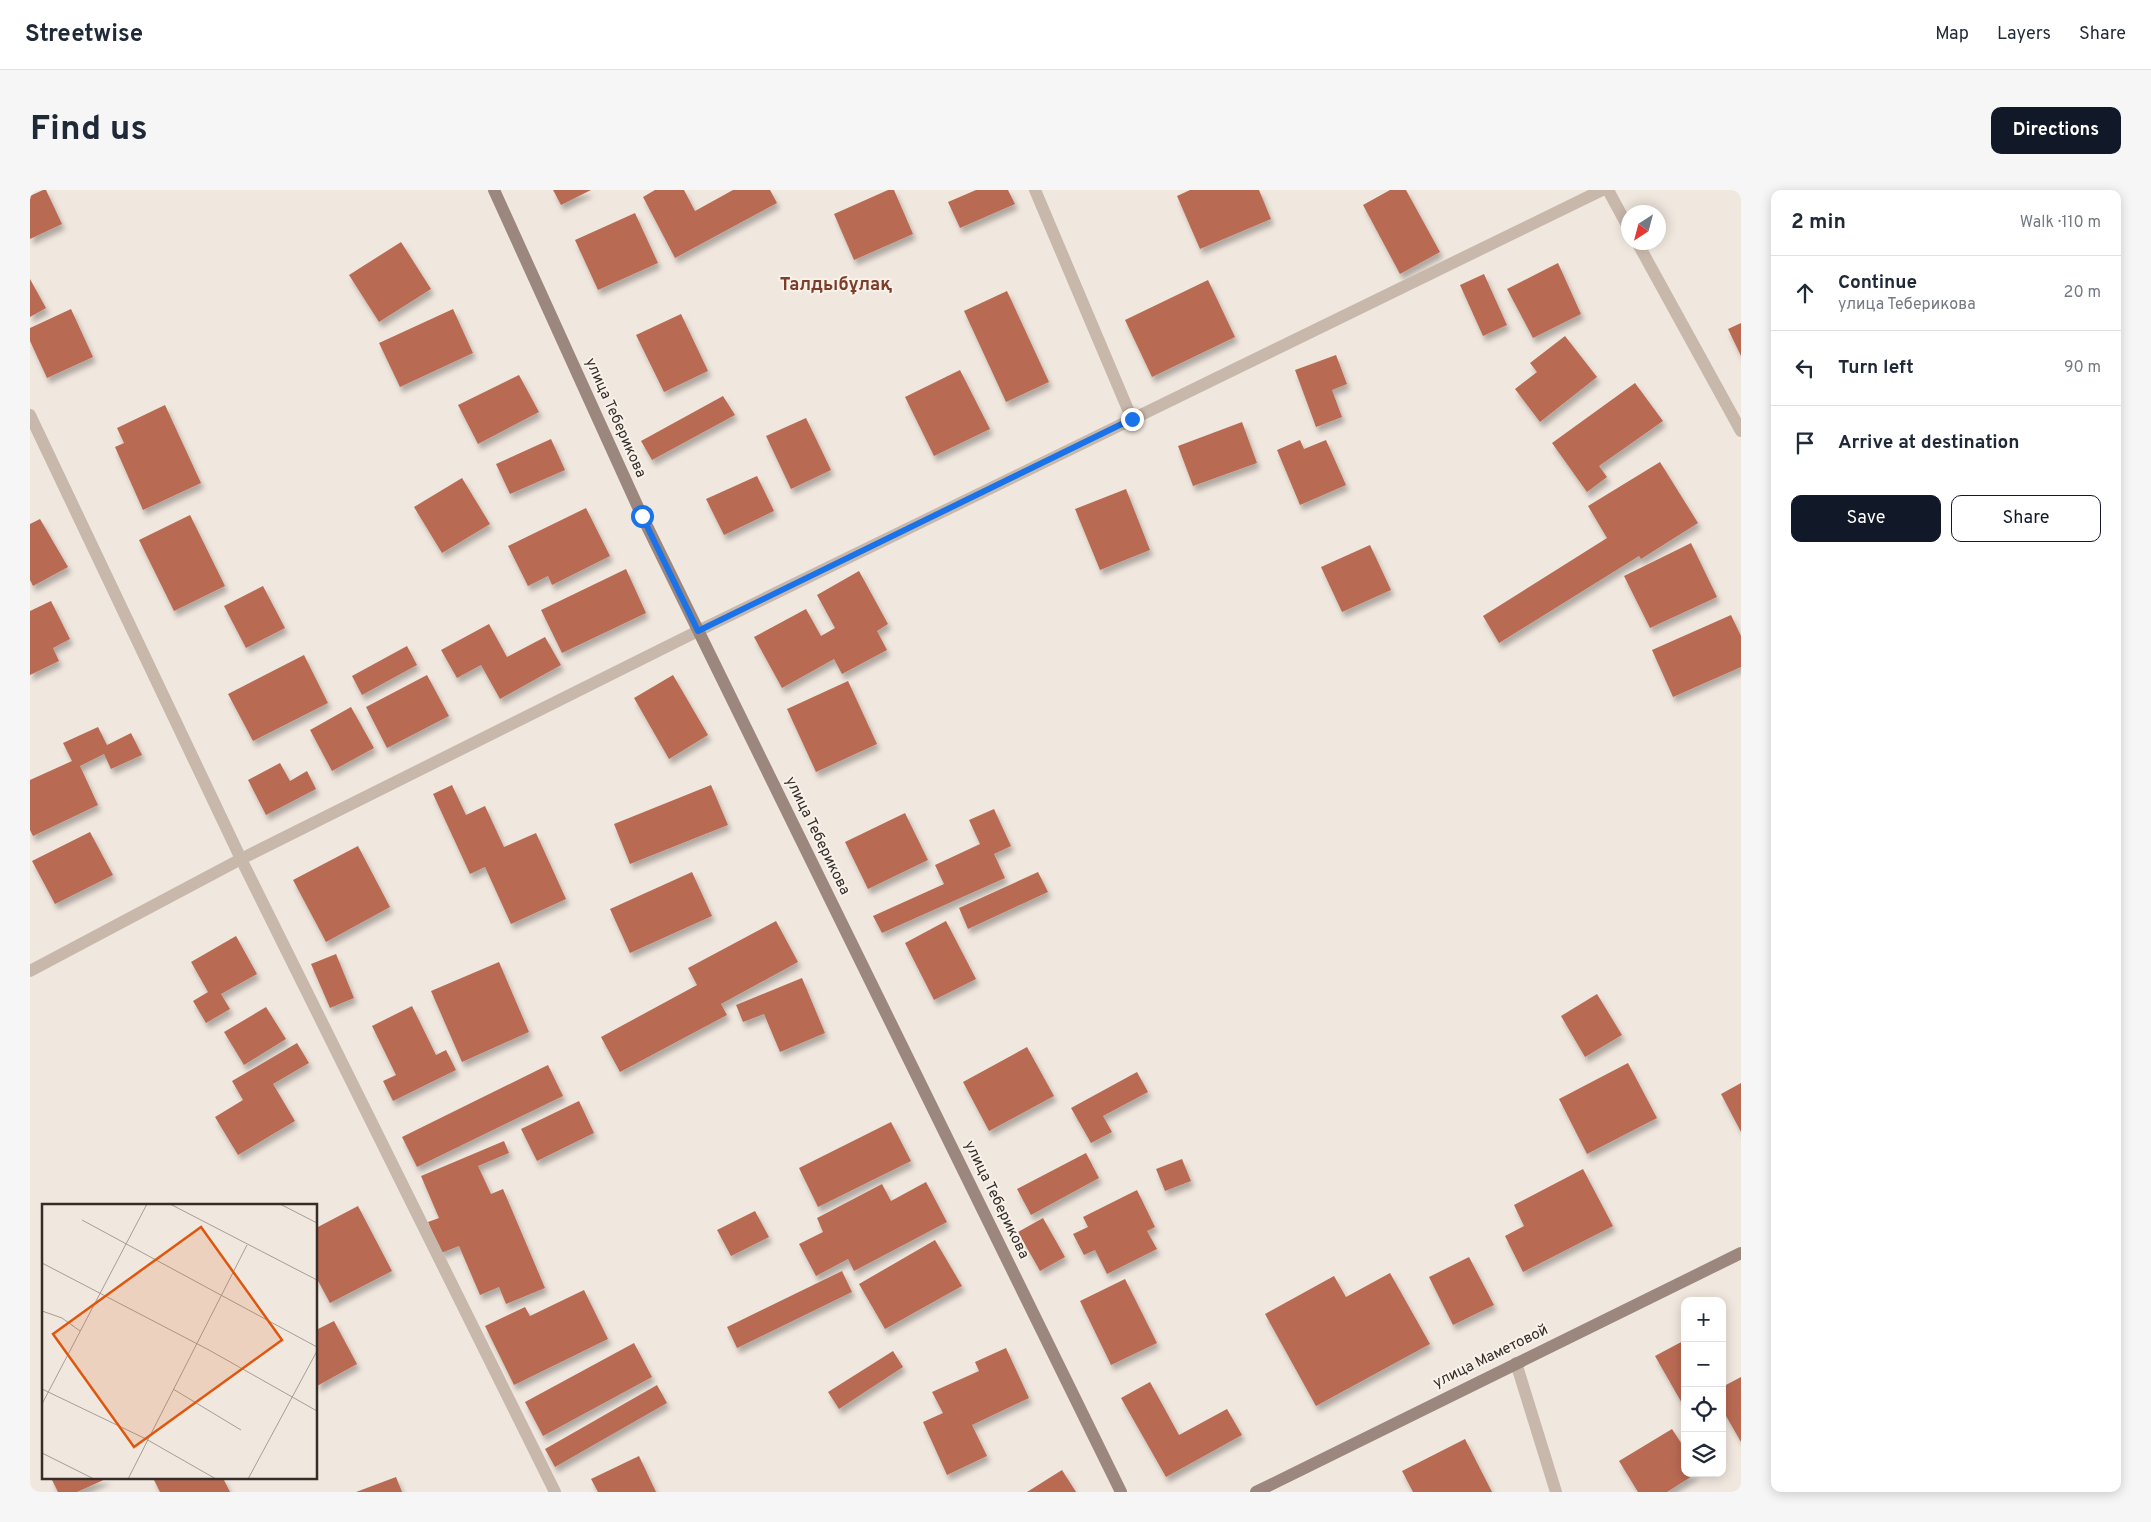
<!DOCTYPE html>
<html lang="en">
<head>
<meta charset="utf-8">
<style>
	body { margin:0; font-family:Overpass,sans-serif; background:#f6f6f7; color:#1f2937 }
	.controls { position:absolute; right:15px; bottom:15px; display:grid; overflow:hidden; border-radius:10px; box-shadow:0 2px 12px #0003 }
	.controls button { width:45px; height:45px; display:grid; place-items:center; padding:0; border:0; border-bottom:1px solid #e0e1e3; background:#fff; color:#1f2937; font:25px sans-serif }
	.compass { position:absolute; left:1591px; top:15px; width:45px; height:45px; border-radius:50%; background:#fff; box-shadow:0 2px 12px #0003; rotate:216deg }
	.stop { position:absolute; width:15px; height:15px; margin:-11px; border:4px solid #1a73e8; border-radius:50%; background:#fff }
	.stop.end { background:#1a73e8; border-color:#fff; box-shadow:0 1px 5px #0008 }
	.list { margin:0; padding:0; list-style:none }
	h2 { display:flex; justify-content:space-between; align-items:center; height:65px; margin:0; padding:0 20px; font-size:21px }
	h2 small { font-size:16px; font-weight:400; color:#747a83 }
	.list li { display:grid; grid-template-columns:32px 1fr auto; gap:15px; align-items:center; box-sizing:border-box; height:75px; padding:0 20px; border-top:1px solid #e0e1e3 }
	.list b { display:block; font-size:19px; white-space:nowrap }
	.list p { margin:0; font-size:16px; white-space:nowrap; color:#747a83 }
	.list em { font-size:16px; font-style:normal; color:#747a83 }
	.actions { display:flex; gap:10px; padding:15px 20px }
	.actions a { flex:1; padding:11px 0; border:1px solid #111827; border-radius:10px; text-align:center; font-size:18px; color:#111827 }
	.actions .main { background:#111827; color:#fff }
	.icon { flex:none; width:28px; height:28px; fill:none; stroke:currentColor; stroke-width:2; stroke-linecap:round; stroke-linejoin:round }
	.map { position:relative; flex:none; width:1711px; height:1302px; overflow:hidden; border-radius:10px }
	header { display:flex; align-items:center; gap:30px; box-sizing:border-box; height:70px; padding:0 25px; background:#fff; border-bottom:1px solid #e0e1e3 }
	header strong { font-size:24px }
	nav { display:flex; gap:28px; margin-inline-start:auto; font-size:18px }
	.intro { display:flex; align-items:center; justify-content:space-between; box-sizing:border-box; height:120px; padding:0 30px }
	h1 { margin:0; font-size:35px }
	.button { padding:12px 22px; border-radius:10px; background:#111827; color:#fff; font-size:18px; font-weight:700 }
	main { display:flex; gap:30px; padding:0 30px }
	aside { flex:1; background:#fff; border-radius:10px; box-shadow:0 2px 12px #0003 }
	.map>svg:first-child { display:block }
	.building { fill:#b96a53; filter:url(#shadow) }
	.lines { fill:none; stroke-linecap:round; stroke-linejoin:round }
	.street { stroke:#c7b8ab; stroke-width:12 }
	.secondary { stroke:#9b877d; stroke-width:12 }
	.route { stroke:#1a73e8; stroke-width:6 }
	.labels { text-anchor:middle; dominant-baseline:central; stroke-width:4; stroke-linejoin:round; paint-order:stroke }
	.street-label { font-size:15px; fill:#362d2a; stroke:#f8f2ea }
	.quarter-label { font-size:18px; font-weight:bold; fill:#7c3d2b; stroke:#f8f2ea }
	.inset-road { fill:none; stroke:#a69d96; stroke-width:1 }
	.view { fill:#df570e; fill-opacity:0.15; stroke:#df570e; stroke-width:2.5 }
	.inset-edge { fill:none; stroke:#362d2a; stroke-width:2.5 }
</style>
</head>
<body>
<header>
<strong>Streetwise</strong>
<nav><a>Map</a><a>Layers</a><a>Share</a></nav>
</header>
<div class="intro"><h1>Find us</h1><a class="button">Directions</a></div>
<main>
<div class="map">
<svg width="1711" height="1302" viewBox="0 0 1711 1302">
	<defs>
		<filter id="shadow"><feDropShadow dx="3" dy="5.5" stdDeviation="2.5" flood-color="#0004"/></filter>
	</defs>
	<rect width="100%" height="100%" fill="#f0e7de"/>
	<!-- building -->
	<g class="building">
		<path d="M 13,0 L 16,0 L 32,34 L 0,49 L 0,6 Z"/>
		<path d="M 523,0 L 561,0 L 531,15 Z"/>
		<path d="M 625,0 L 654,0 L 665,21 L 703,0 L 740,0 L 747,13 L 645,68 L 613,7 Z"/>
		<path d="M 858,0 L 864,0 L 883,44 L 824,70 L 804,24 Z"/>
		<path d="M 946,0 L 978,0 L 985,14 L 930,38 L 918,12 Z"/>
		<path d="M 1160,0 L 1229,0 L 1241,29 L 1170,59 L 1147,6 Z"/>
		<path d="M 1360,0 L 1376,0 L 1410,62 L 1370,84 L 1333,15 Z"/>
		<path d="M 605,23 L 628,73 L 568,100 L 545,50 Z"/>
		<path d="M 371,52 L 401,99 L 349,132 L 319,85 Z"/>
		<path d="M 1528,73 L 1551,124 L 1503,148 L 1477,99 Z"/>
		<path d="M 1454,84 L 1477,135 L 1453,146 L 1430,95 Z"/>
		<path d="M 0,89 L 16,118 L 0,127 Z"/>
		<path d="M 1178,90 L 1205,147 L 1122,187 L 1095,130 Z"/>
		<path d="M 977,101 L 1019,192 L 976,212 L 934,121 Z"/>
		<path d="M 41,119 L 63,167 L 17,188 L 0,151 L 0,138 Z"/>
		<path d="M 423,119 L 443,163 L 370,197 L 349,153 Z"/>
		<path d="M 651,124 L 678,181 L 634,202 L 606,145 Z"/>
		<path d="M 1711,133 L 1711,166 L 1698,139 Z"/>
		<path d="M 1535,146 L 1567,187 L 1510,232 L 1485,199 L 1507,182 L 1500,173 Z"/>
		<path d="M 1306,165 L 1317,194 L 1302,200 L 1312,227 L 1286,237 L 1265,180 Z"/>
		<path d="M 930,180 L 960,239 L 904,266 L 875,207 Z"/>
		<path d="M 489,185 L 509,222 L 448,254 L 428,215 Z"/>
		<path d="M 1605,193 L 1633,231 L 1569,276 L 1577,287 L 1557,302 L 1522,253 Z"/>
		<path d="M 693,206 L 705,225 L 622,270 L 611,251 Z"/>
		<path d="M 135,215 L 171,293 L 113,320 L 85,257 L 94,253 L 87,238 Z"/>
		<path d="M 776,228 L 801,280 L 761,299 L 736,246 Z"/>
		<path d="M 1212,232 L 1227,273 L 1163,296 L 1148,256 Z"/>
		<path d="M 521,249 L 535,280 L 480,304 L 466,274 Z"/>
		<path d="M 1270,250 L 1274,259 L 1296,250 L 1316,295 L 1270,315 L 1247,260 Z"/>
		<path d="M 1630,272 L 1668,333 L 1611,369 L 1609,366 L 1469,453 L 1453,426 L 1577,348 L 1558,316 Z"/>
		<path d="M 727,286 L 744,321 L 694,345 L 676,309 Z"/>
		<path d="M 432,288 L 460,334 L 412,363 L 384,317 Z"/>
		<path d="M 1096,299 L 1120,360 L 1070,380 L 1045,319 Z"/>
		<path d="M 556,318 L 580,366 L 522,395 L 518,386 L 498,396 L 478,356 Z"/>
		<path d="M 160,325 L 195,396 L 144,421 L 109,350 Z"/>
		<path d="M 10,329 L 38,377 L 3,396 L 0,390 L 0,334 Z"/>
		<path d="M 1661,353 L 1687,407 L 1620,438 L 1594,386 Z"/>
		<path d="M 1340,355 L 1361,400 L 1312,422 L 1291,377 Z"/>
		<path d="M 596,379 L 616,423 L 532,463 L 511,420 Z"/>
		<path d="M 829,381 L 858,434 L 847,441 L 857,460 L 812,484 L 804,469 L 752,498 L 724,447 L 776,419 L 791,446 L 805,438 L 787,405 Z"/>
		<path d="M 233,396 L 255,438 L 216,458 L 194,416 Z"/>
		<path d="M 21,411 L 40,449 L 23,458 L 29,471 L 0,485 L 0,421 Z"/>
		<path d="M 1701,425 L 1711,446 L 1711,477 L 1643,507 L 1622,460 Z"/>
		<path d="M 459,434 L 477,467 L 515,447 L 531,475 L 470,509 L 451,475 L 427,488 L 411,460 Z"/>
		<path d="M 377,456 L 387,475 L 332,505 L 322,486 Z"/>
		<path d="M 274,465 L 298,513 L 223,551 L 198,504 Z"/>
		<path d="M 397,485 L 419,526 L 357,558 L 336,517 Z"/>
		<path d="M 643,485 L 678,545 L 639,569 L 604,508 Z"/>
		<path d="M 818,491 L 847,554 L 786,582 L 757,519 Z"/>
		<path d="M 321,517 L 344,558 L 302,581 L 280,540 Z"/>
		<path d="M 68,537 L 77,555 L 101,543 L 112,565 L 81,579 L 74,564 L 50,576 L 68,615 L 3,646 L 0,640 L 0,590 L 42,571 L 33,553 Z"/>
		<path d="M 250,573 L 260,591 L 277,581 L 286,599 L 236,625 L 218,590 Z"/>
		<path d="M 422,595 L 436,625 L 455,616 L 474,657 L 506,643 L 536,709 L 481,734 L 455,677 L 440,684 L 403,604 Z"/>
		<path d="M 681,595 L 698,635 L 600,674 L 584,634 Z"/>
		<path d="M 964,619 L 981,656 L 964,664 L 975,688 L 852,743 L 843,726 L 914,694 L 905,675 L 950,654 L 939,630 Z"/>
		<path d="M 875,623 L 898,670 L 838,699 L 815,652 Z"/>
		<path d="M 60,642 L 83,685 L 25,714 L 2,671 Z"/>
		<path d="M 328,656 L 360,717 L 296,752 L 263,690 Z"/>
		<path d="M 662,682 L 682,726 L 600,763 L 580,719 Z"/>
		<path d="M 1008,682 L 1018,702 L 938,739 L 929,718 Z"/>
		<path d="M 746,731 L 768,772 L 691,814 L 697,825 L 590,882 L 571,847 L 667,795 L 658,778 Z"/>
		<path d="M 916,731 L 946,789 L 904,810 L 875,753 Z"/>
		<path d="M 206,746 L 227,784 L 191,804 L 200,819 L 176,833 L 163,811 L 178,802 L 161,772 Z"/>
		<path d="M 306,764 L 324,808 L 300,818 L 281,774 Z"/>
		<path d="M 469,772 L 499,842 L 432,872 L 401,801 Z"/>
		<path d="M 772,788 L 795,843 L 750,862 L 734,824 L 713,832 L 706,815 Z"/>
		<path d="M 1567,804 L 1592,845 L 1555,867 L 1531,826 Z"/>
		<path d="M 382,816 L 406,865 L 416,860 L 426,880 L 363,911 L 353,891 L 366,885 L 342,836 Z"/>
		<path d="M 236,817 L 256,849 L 214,875 L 194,842 Z"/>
		<path d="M 267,853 L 279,873 L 243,894 L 265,931 L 208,965 L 185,927 L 213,910 L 202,891 Z"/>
		<path d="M 997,857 L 1024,906 L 959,941 L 933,892 Z"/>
		<path d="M 1598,873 L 1627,928 L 1557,964 L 1529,909 Z"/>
		<path d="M 518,875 L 533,906 L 387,977 L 372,947 Z"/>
		<path d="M 1107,882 L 1118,902 L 1073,926 L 1082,942 L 1061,953 L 1041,918 Z"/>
		<path d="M 1711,893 L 1711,942 L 1691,904 Z"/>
		<path d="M 549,911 L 564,943 L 507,971 L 491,939 Z"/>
		<path d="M 861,932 L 881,971 L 788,1017 L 769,978 Z"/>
		<path d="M 474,951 L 479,963 L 448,976 L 461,1004 L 473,999 L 515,1098 L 476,1114 L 469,1097 L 450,1105 L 429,1056 L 411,1063 L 398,1032 L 409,1028 L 391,986 Z"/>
		<path d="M 1056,963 L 1069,988 L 1001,1025 L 987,999 Z"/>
		<path d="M 1152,969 L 1161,991 L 1135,1001 L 1126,979 Z"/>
		<path d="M 1553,979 L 1583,1036 L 1493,1082 L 1475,1046 L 1494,1036 L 1484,1015 Z"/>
		<path d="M 896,992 L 917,1032 L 824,1081 L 818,1069 L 786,1086 L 769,1054 L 793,1042 L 787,1028 L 852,994 L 861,1011 Z"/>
		<path d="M 1107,1000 L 1125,1037 L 1117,1041 L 1127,1059 L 1077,1084 L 1065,1060 L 1054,1065 L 1043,1044 L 1058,1037 L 1053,1027 Z"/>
		<path d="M 328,1016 L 362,1081 L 300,1113 L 286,1087 L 286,1038 Z"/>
		<path d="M 725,1021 L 739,1047 L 701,1066 L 687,1040 Z"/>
		<path d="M 1013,1028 L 1035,1067 L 1010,1081 L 988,1042 Z"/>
		<path d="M 905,1050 L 932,1096 L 855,1139 L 829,1094 Z"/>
		<path d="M 1439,1067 L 1464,1115 L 1423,1135 L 1399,1087 Z"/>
		<path d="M 812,1081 L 822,1102 L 707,1158 L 697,1137 Z"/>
		<path d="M 1360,1083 L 1400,1154 L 1286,1216 L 1235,1124 L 1304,1086 L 1316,1107 Z"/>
		<path d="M 1095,1089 L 1127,1153 L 1081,1175 L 1050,1111 Z"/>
		<path d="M 554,1100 L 578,1149 L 484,1195 L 455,1136 L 495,1117 L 500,1126 Z"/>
		<path d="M 304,1131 L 327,1174 L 287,1196 L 286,1140 Z"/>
		<path d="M 1655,1150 L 1655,1214 L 1653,1215 L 1625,1166 Z"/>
		<path d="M 604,1153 L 622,1187 L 513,1246 L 495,1212 Z"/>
		<path d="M 976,1158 L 999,1208 L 942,1235 L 957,1266 L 917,1285 L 893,1232 L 913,1223 L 902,1202 L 949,1181 L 945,1172 Z"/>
		<path d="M 863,1161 L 873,1177 L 809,1219 L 798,1202 Z"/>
		<path d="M 1711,1187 L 1711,1252 L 1692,1219 L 1692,1194 L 1694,1196 Z"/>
		<path d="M 1120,1192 L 1149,1245 L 1197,1219 L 1212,1245 L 1136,1287 L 1091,1208 Z"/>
		<path d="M 627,1195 L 637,1213 L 525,1277 L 515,1259 Z"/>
		<path d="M 1642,1239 L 1655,1259 L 1655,1283 L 1667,1283 L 1637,1302 L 1608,1302 L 1589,1271 Z"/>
		<path d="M 1435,1249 L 1462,1302 L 1383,1302 L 1372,1281 Z"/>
		<path d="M 609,1266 L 626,1302 L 568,1302 L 561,1289 Z"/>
		<path d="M 1032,1280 L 1046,1302 L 997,1302 Z"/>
		<path d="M 366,1287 L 372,1302 L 326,1302 Z"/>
		<path d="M 21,1288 L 78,1288 L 47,1302 L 28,1302 Z"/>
		<path d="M 123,1288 L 193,1288 L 200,1302 L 130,1302 Z"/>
	</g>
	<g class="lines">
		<!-- street -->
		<g class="street">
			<path d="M 1005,0 L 1102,229"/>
			<path d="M 1578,0 L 1598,37"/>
			<path d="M 1607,52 L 1711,241"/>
			<path d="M 0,225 L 211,669 L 525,1302"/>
			<path d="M 0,781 L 211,669 L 668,441 L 1572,0"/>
			<path d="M 1486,1173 L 1526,1302"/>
		</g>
		<!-- secondary -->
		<g class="secondary">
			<path d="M 464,0 L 612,326 L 1091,1302"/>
			<path d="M 1226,1302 L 1711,1063"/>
		</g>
	</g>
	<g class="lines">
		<!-- route -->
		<path class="route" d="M 612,326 L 668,441 L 1102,229"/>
	</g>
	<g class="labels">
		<!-- street labels -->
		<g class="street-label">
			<text transform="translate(585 228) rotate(66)">улица Теберикова</text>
			<text transform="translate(787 646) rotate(64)">улица Теберикова</text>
			<text transform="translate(966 1010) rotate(64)">улица Теберикова</text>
			<text transform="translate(1461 1167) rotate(-26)">улица Маметовой</text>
		</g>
		<!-- quarter labels -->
		<g class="quarter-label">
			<text x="806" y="95">Талдыбұлақ</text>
		</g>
	</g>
	<!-- overview -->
	<g transform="translate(12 1014)">
		<rect width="275" height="275" fill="#f0e7de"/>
		<path class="inset-road" d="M 128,0 L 275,76M 238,0 L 275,19M 40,16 L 275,143M 0,59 L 167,146 L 275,207M 0,107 L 20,114 L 38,127M 0,185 L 104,235 L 174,275M 131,185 L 199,226M 0,200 L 105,0M 0,249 L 52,275M 86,275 L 205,41M 206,275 L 275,147"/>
		<path class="view" d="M 159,23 L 240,136 L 92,243 L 11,130 Z"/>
		<rect width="275" height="275" class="inset-edge"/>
	</g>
</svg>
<div class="controls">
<button>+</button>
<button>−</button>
<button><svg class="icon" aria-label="locate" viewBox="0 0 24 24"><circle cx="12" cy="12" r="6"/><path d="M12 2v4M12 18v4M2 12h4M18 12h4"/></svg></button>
<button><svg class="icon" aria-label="layers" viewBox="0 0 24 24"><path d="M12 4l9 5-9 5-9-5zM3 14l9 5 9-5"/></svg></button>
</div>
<svg class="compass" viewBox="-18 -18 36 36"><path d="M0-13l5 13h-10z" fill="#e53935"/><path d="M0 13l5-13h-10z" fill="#747a83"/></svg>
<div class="stop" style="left:612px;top:326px"></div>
<div class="stop end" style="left:1102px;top:229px"></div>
</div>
<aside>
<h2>2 min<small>Walk · 110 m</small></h2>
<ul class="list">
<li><svg class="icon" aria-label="ahead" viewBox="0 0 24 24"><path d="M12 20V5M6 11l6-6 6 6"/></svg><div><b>Continue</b><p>улица Теберикова</p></div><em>20 m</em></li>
<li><svg class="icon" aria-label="left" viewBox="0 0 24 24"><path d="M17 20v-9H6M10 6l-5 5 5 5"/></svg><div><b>Turn left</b></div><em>90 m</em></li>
<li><svg class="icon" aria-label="arrive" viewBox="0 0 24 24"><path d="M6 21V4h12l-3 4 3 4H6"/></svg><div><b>Arrive at destination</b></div></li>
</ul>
<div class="actions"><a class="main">Save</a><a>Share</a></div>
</aside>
</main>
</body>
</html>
